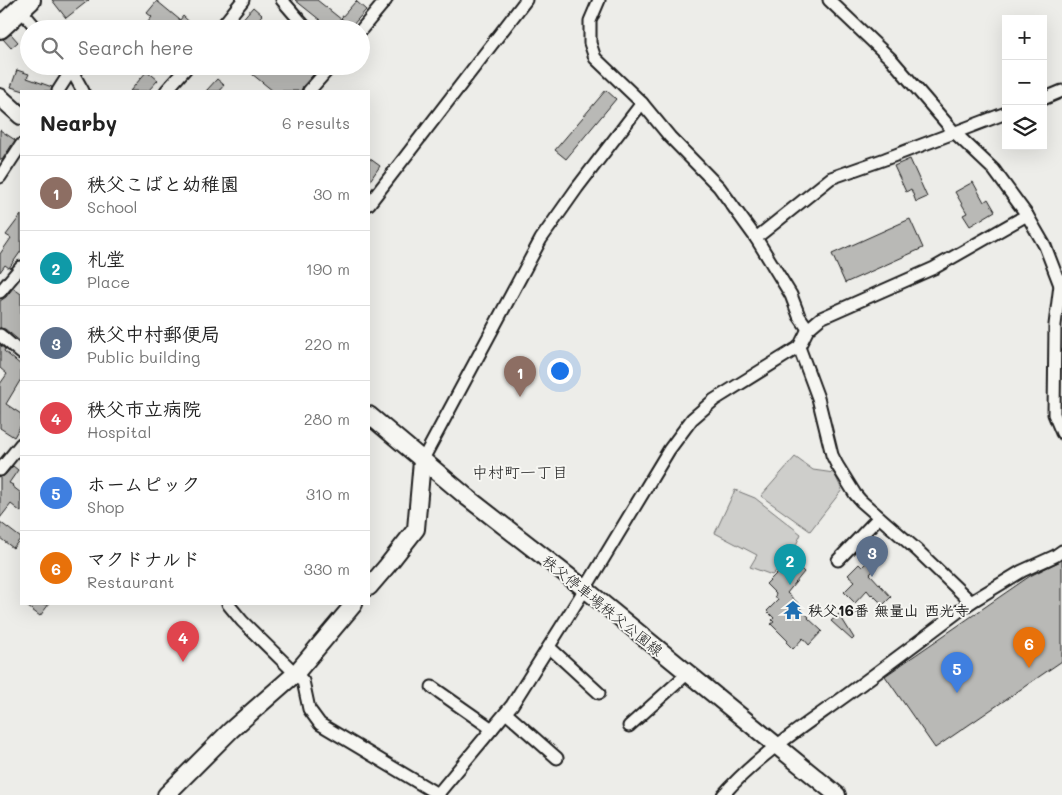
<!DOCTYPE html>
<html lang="en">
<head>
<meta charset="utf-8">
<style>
	body { margin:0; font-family:Mali,"Klee One",sans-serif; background:#f2f2f2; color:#222 }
	.controls { position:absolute; right:15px; top:15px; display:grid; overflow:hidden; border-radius:0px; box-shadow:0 5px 20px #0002 }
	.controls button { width:45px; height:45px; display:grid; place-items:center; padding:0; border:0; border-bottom:1px solid #e0e0e0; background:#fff; color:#222; font:25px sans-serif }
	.you { position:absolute; left:559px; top:370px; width:18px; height:18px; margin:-12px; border:4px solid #fff; border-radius:50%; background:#1a73e8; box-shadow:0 0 0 8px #1a73e833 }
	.badge { display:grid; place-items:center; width:32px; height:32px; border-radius:50%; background:#1f6fb2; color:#fff; font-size:16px; font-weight:700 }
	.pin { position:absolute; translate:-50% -41px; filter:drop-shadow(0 1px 2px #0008) }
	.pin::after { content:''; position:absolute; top:26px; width:18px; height:15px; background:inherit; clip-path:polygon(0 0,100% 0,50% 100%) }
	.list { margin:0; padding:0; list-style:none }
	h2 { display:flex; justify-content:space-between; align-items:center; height:65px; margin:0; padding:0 20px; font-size:21px }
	h2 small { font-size:16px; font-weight:400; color:#767676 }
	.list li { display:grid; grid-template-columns:32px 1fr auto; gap:15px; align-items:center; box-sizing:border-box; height:75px; padding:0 20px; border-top:1px solid #e0e0e0 }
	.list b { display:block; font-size:19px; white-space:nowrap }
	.list p { margin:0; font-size:16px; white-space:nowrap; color:#767676 }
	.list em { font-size:16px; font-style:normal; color:#767676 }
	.icon { flex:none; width:28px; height:28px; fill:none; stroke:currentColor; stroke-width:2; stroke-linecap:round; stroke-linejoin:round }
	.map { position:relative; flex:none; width:1062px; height:795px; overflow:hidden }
	.search { position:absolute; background:#fff; box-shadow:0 5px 20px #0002; left:20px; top:20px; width:350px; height:55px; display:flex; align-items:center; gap:12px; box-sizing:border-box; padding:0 18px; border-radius:28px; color:#767676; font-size:19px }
	.panel { position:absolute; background:#fff; box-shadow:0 5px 20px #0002; left:20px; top:90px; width:350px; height:515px; border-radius:0px }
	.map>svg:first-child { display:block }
	.green { fill:#cececb; stroke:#757574 }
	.building { fill:#b9b9b6; stroke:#1c1c1c }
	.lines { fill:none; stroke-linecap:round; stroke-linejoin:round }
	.street-casing { stroke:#1c1c1c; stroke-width:15 }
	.secondary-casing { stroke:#1c1c1c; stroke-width:20 }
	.highway-casing { stroke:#1c1c1c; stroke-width:24 }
	.street { stroke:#f6f6f2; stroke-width:11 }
	.secondary { stroke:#f6f6f2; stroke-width:16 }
	.highway { stroke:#f6f6f2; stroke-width:20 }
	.labels { text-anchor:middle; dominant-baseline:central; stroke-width:4; stroke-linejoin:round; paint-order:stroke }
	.street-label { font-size:15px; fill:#1c1c1c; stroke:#f6f6f2 }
	.poi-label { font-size:15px; font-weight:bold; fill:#1c1c1c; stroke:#f6f6f2; text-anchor:start }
	.neighbourhood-label { font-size:16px; fill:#1c1c1c; stroke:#f6f6f2 }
</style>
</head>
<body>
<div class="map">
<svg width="1062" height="795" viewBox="0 0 1062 795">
	<rect width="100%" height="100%" fill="#edede9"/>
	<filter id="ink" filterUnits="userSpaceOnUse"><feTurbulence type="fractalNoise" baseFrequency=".02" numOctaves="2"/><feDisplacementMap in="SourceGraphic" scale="10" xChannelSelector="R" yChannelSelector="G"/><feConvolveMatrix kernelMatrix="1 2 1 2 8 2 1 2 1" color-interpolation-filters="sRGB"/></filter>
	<g filter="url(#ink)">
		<!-- green -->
		<g class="green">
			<path d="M 795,457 L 813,470 L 834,473 L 842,490 L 810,531 L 761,496 Z"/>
			<path d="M 735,490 L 755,498 L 801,534 L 791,556 L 772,575 L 750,567 L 757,555 L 715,533 Z"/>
		</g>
		<!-- building -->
		<g class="building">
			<path d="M 52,0 L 89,0 L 66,18 Z"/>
			<path d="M 295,0 L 317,0 L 342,20 L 335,29 L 314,29 L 314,27 L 320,20 Z"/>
			<path d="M 157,1 L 180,20 L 183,16 L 197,29 L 142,29 L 152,17 L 147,13 Z"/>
			<path d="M 356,1 L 366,10 L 351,27 L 341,18 Z"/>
			<path d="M 253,7 L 262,15 L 250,29 L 248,29 L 240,22 Z"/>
			<path d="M 11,34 L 18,42 L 11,48 L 3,39 Z"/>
			<path d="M 258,66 L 321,66 L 303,86 L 301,91 L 273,91 L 252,74 Z"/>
			<path d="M 17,70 L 29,74 L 27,78 L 52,87 L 51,91 L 24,91 L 11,87 Z"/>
			<path d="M 147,71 L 158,80 L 148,91 L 130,91 Z"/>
			<path d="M 217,79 L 224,85 L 219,91 L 206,91 Z"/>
			<path d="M 606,90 L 616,99 L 566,159 L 555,150 Z"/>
			<path d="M 0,130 L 15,140 L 2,160 L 0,159 Z"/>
			<path d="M 369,158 L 380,166 L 369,182 Z"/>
			<path d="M 910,159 L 927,197 L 916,202 L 911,189 L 906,192 L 894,166 Z"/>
			<path d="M 973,182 L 984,202 L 988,199 L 995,211 L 970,226 L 963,215 L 967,213 L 955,192 Z"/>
			<path d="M 21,215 L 21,251 L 9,268 L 5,265 L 0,272 L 0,254 L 11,238 L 6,235 Z"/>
			<path d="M 910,219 L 923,248 L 845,283 L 832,254 Z"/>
			<path d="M 13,288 L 21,294 L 21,342 L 5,329 L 0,328 L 0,301 L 6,297 Z"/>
			<path d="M 0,345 L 5,349 L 4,351 L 21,365 L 21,379 L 6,404 L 21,414 L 21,425 L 14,437 L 0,428 L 0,384 L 7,374 L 0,368 Z"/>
			<path d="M 13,466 L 18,470 L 9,483 L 13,485 L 12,486 L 21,493 L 21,512 L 11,504 L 0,518 L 0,477 L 5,475 Z"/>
			<path d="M 0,522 L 21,538 L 13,548 L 0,538 Z"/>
			<path d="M 791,559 L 804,572 L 787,593 L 802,607 L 800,609 L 809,617 L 808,618 L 822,631 L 809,645 L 803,638 L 793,649 L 786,642 L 788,641 L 771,624 L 774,622 L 772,620 L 774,618 L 767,611 L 778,600 L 775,596 L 776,594 L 766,584 Z"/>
			<path d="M 869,560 L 876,568 L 870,574 L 891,597 L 883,605 L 872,594 L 871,595 L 867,590 L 855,603 L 844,592 L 855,581 L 848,575 L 859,564 L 862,567 Z"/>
			<path d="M 1062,560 L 1062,661 L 935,748 L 885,676 L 1030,576 Z"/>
			<path d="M 24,604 L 49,604 L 40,616 Z"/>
			<path d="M 839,614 L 854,638 L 852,640 L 831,621 Z"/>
		</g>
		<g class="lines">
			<!-- street casing -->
			<g class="street-casing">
				<g id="street">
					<path d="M 282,0 L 307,29"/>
					<path d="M 599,0 L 590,21 L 590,43 L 595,58 L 642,103 L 670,137 L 719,187 L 756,238 L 791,295 L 799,316 L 808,329"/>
					<path d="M 829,0 L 892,60 L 954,132 L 994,170 L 1027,215 L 1045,246 L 1060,285"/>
					<path d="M 20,9 L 37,29"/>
					<path d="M 220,29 L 243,0"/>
					<path d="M 361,30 L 386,0"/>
					<path d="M 69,66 L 83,91"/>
					<path d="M 58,91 L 67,77 L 70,69"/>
					<path d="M 166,91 L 188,66"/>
					<path d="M 309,91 L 331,66"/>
					<path d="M 1043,99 L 1062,91"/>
					<path d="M 0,177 L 21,145"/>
					<path d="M 369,204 L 526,0"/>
					<path d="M 1027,215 L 934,268 L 821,318 L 808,329 L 799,347 L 818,398 L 832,455 L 837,465 L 855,494 L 861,501 L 917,550 L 971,602 L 1022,571 L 1055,556 L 1062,551"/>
					<path d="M 756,238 L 831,178 L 885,159 L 1006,113"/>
					<path d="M 1062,280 L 1060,285 L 1055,325 L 1054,414 L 1062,433"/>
					<path d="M 0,292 L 21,267"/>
					<path d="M 0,335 L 21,353"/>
					<path d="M 422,461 L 541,239 L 577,188 L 642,103"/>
					<path d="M 0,470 L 21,444"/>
					<path d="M 838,560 L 879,517"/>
					<path d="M 228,604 L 242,621 L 303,681 L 309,709 L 320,724 L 439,795"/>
					<path d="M 549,647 L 599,693"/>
					<path d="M 432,687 L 492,729"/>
					<path d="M 506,713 L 557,758"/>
					<path d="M 629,726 L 688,673"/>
					<path d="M 437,795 L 512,705 L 585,589 L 669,450 L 692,419 L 714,400 L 799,347"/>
					<path d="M 723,795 C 758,755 804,726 848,694 C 889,664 930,633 971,602"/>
				</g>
			</g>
			<!-- secondary casing -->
			<g class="secondary-casing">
				<g id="secondary">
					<path d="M 0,97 L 21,116"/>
					<path d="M 369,415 L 468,498 L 585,589 L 837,795"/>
					<path d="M 369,587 L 387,566 L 416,529 L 422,461"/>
					<path d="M 166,795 L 231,730 L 296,673 L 354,604"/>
				</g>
			</g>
			<!-- highway casing -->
			<g class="highway-casing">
				<path id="highway" d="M 0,28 L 30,0"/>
			</g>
			<!-- street -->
			<use href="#street" class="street"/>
			<!-- secondary -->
			<use href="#secondary" class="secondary"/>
			<!-- highway -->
			<use href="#highway" class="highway"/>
		</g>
	</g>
	<!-- icons -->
	<defs>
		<g id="temple-bare" transform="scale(1.5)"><path d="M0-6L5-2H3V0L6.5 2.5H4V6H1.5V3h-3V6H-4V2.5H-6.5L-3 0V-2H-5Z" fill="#1f6fb2" stroke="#f6f6f2" stroke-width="2.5" paint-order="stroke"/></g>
	</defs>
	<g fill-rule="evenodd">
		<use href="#temple-bare" x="793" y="610"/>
	</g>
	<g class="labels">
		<!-- street labels -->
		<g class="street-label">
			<text transform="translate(603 605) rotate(39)">秩父停車場秩父公園線</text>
		</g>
		<!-- poi labels -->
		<g class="poi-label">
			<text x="808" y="610">秩父16番 無量山 西光寺</text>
		</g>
		<!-- neighbourhood labels -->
		<g class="neighbourhood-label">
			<text x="520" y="471">中村町一丁目</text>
		</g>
	</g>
</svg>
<div class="controls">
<button>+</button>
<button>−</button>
<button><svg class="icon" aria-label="layers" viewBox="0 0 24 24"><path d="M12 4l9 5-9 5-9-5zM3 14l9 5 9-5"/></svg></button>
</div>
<div class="you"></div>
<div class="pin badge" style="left:520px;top:397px;background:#8d6e63">1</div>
<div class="pin badge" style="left:790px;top:585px;background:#0f9aa8">2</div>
<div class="pin badge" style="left:872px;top:577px;background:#5c6f8a">3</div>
<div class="pin badge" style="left:183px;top:662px;background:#e0444e">4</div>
<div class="pin badge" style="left:957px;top:693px;background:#3f7fe0">5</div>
<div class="pin badge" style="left:1029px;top:668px;background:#e8710a">6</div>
<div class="search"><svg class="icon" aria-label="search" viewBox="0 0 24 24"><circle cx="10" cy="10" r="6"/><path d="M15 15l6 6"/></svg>Search here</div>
<section class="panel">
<h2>Nearby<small>6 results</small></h2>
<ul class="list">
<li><span class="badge" style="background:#8d6e63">1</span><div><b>秩父こばと幼稚園</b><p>School</p></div><em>30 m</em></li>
<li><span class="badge" style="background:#0f9aa8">2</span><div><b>札堂</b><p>Place</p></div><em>190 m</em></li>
<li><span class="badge" style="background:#5c6f8a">3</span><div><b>秩父中村郵便局</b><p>Public building</p></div><em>220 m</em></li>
<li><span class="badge" style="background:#e0444e">4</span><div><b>秩父市立病院</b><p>Hospital</p></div><em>280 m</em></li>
<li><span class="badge" style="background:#3f7fe0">5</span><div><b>ホームピック</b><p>Shop</p></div><em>310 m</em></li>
<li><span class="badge" style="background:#e8710a">6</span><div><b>マクドナルド</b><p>Restaurant</p></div><em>330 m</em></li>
</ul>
</section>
</div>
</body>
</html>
